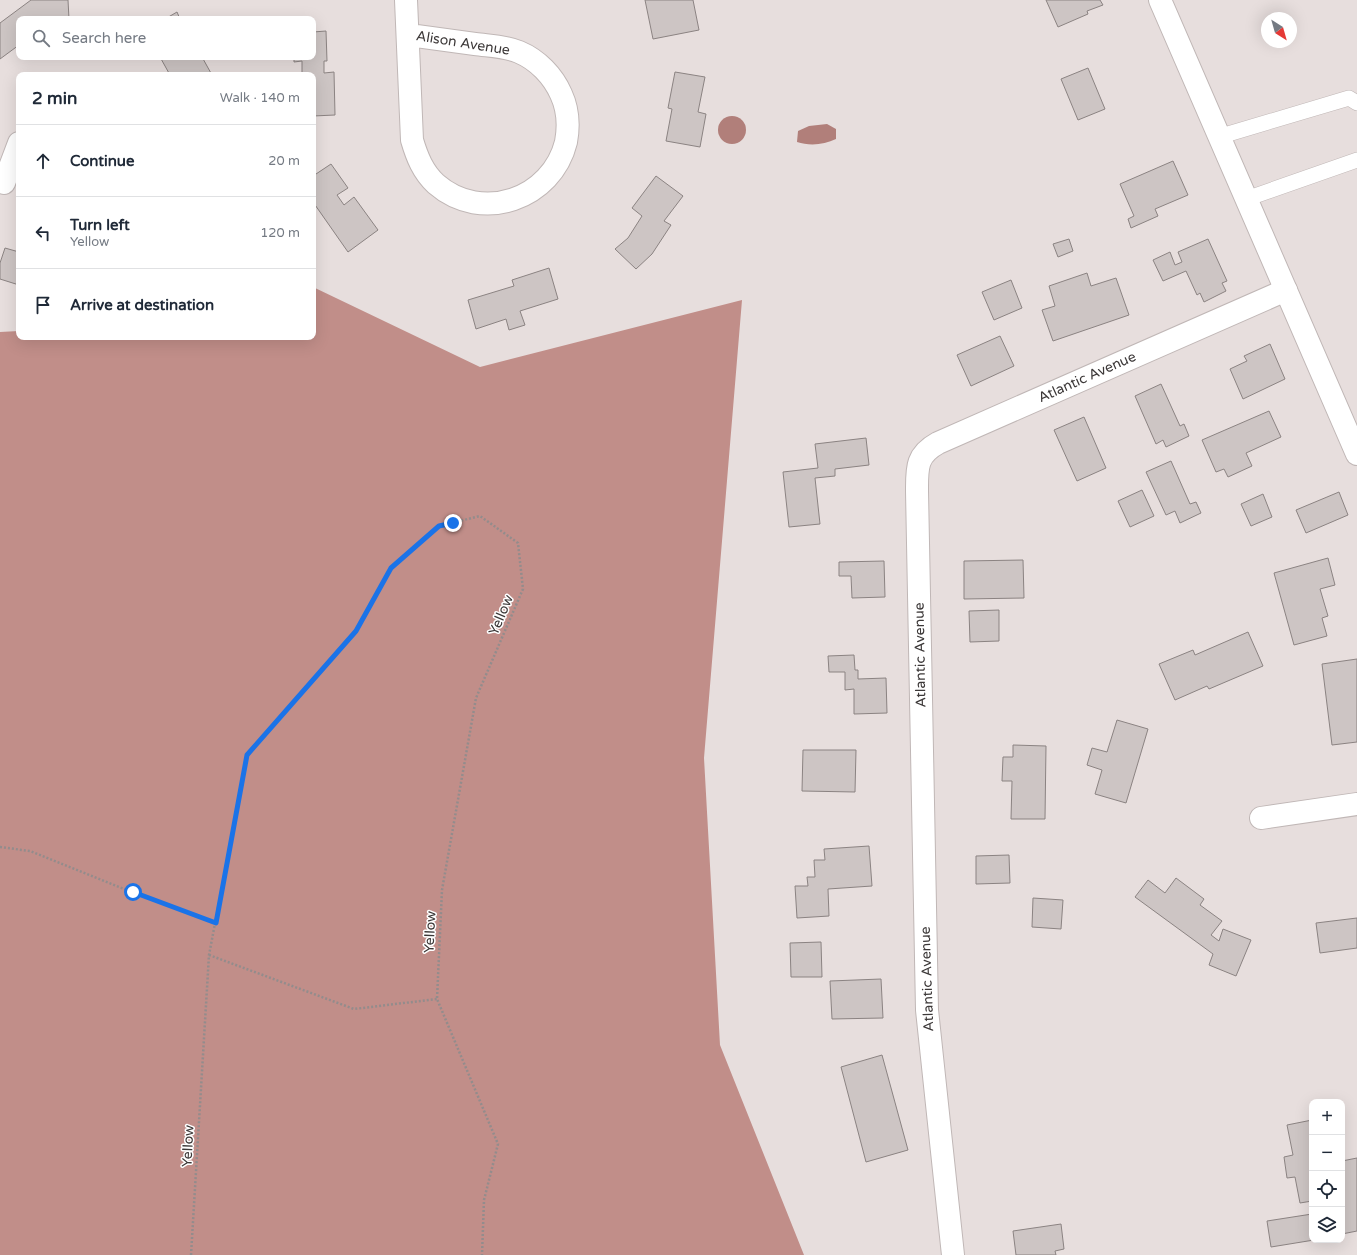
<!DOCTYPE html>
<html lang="en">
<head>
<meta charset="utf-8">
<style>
	body { margin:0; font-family:"Varela Round",sans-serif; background:#f2f2f3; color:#1f2937 }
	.controls { position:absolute; right:12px; bottom:12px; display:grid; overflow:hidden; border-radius:8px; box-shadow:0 4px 16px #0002 }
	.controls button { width:36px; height:36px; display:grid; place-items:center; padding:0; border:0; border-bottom:1px solid #e0e1e3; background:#fff; color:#1f2937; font:20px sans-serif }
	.compass { position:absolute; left:1261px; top:12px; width:36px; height:36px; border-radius:50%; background:#fff; box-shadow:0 4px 16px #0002; rotate:143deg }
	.stop { position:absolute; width:12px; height:12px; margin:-9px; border:3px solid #1a73e8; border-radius:50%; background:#fff }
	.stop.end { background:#1a73e8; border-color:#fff; box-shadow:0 1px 4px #0008 }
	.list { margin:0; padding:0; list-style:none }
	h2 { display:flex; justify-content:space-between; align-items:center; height:52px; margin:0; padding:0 16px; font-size:17px }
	h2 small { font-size:13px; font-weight:400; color:#747a83 }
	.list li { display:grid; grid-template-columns:26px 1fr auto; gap:12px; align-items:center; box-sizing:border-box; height:72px; padding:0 16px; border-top:1px solid #e0e1e3 }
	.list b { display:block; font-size:15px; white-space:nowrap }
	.list p { margin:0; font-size:13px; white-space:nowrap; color:#747a83 }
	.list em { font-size:13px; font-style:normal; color:#747a83 }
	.icon { flex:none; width:22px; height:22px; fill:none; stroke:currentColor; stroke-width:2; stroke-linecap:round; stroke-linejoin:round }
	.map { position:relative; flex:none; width:1357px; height:1255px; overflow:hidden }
	.search { position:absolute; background:#fff; box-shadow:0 4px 16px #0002; left:16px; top:16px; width:300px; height:44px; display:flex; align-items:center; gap:10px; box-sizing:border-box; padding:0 14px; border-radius:8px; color:#747a83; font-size:15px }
	.panel { position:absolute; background:#fff; box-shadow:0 4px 16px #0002; left:16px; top:72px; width:300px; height:268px; border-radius:8px }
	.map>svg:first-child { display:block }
	.forest { fill:#c18e89 }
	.water { fill:#b17f7a }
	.building { fill:#cdc5c4; stroke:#8b8382 }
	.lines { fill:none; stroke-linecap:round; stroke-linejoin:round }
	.lane-casing { stroke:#c0b7b6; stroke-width:16 }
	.street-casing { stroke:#c0b7b6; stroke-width:24 }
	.path { stroke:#938c8c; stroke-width:2.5; stroke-dasharray:2 2; stroke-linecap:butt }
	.lane { stroke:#fff; stroke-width:15 }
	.street { stroke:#fff; stroke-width:22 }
	.route { stroke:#1a73e8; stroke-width:5 }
	.labels { text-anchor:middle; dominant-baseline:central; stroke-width:3; stroke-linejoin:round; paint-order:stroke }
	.street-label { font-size:14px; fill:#3c3838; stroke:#fff }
</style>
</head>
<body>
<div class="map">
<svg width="1357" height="1255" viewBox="0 0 1357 1255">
	<rect width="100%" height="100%" fill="#e7dedd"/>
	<!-- forest -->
	<path class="forest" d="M 313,287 L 480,367 L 742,300 L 704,758 L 720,1045 L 804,1255 L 0,1255 L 0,332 L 19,331 L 19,337 L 94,337 L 112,339 L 113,337 L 313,337 Z"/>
	<!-- water -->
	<g class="water">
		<circle cx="732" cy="130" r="14"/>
		<path d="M 827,124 L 836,129 L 836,139 C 824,145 809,146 797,142 L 798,131 L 809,126 Z"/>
	</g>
	<!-- building -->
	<g class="building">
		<path d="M 31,0 L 68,0 L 69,19 L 19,19 L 19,45 L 0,59 L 0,23 Z"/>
		<path d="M 645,0 L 693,0 L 699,30 L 653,39 Z"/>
		<path d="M 1046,0 L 1100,0 L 1103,5 L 1087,11 L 1088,14 L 1058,27 Z"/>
		<path d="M 177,12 L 180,19 L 165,19 Z"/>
		<path d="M 326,31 L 327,61 L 324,61 L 324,73 L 334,72 L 335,115 L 313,116 L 313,75 L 302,75 L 302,61 L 294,62 L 294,57 L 313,57 L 313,32 Z"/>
		<path d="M 160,57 L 202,57 L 212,75 L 170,75 Z"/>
		<path d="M 1088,68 L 1105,109 L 1078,120 L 1061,79 Z"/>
		<path d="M 675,72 L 705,77 L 698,112 L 706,114 L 700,147 L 666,141 L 672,109 L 668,108 Z"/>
		<path d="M 1173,161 L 1188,195 L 1155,209 L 1158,216 L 1131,228 L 1128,219 L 1134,216 L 1120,184 Z"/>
		<path d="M 331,164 L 348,188 L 337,195 L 344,205 L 354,197 L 378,230 L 348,252 L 313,202 L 313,176 Z"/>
		<path d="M 656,176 L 683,196 L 664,221 L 671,225 L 652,254 L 636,269 L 615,249 L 628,238 L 642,216 L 632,208 Z"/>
		<path d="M 1069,239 L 1073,251 L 1058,257 L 1053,244 Z"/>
		<path d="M 1208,239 L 1227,281 L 1222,283 L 1226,291 L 1204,302 L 1200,293 L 1197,295 L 1186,271 L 1163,281 L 1153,260 L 1170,252 L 1175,265 L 1182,262 L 1178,252 Z"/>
		<path d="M 5,248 L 19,252 L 19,285 L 0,279 L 0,263 Z"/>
		<path d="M 549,268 L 558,299 L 520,311 L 525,325 L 509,330 L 506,319 L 476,329 L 468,300 L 514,286 L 512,280 Z"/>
		<path d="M 1087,273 L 1091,286 L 1116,278 L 1129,315 L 1053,341 L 1042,310 L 1055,306 L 1049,286 Z"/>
		<path d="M 1011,280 L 1022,308 L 994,320 L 982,292 Z"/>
		<path d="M 1000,336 L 1014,366 L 971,386 L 957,355 Z"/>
		<path d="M 1270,344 L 1285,379 L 1243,399 L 1230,369 L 1247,361 L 1244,356 Z"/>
		<path d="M 1161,384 L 1180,426 L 1184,424 L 1189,436 L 1166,447 L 1163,440 L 1156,444 L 1135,396 Z"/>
		<path d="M 1269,411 L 1281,437 L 1246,453 L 1252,466 L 1228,477 L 1224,469 L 1216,472 L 1202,440 Z"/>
		<path d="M 1084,417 L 1106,468 L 1077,481 L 1054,430 Z"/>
		<path d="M 866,438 L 869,465 L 835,469 L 835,476 L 815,478 L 820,524 L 789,527 L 783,472 L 818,468 L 815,444 Z"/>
		<path d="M 1171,461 L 1190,504 L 1196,502 L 1201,513 L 1180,523 L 1175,511 L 1166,515 L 1146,472 Z"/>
		<path d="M 1142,490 L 1154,516 L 1130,527 L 1118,501 Z"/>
		<path d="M 1339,492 L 1348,515 L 1306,533 L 1296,510 Z"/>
		<path d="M 1263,494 L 1272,517 L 1251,526 L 1241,504 Z"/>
		<path d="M 1328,558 L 1335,585 L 1320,589 L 1328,616 L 1322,618 L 1327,636 L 1294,645 L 1274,573 Z"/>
		<path d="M 1023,560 L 1024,598 L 964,599 L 964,561 Z"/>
		<path d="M 884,561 L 885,597 L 852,598 L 851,576 L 839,576 L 839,562 Z"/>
		<path d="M 999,610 L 999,641 L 970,642 L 969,611 Z"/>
		<path d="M 1248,632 L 1263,666 L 1209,689 L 1207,686 L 1175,700 L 1159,664 L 1193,650 L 1195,655 Z"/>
		<path d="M 854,655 L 855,670 L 858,670 L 858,679 L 886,678 L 887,713 L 854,714 L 854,689 L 845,690 L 845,672 L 829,672 L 828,656 Z"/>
		<path d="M 1357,659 L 1357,742 L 1332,745 L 1322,664 Z"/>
		<path d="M 1117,720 L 1148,729 L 1126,803 L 1095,794 L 1102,770 L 1087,765 L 1092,748 L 1107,752 Z"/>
		<path d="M 1013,745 L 1046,746 L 1045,819 L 1011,819 L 1012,781 L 1002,781 L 1003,757 L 1013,757 Z"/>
		<path d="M 803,750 L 856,750 L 855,792 L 802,791 Z"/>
		<path d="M 869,846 L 872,886 L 828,889 L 829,916 L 797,918 L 795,886 L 808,886 L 807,877 L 815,877 L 814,860 L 825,860 L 824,849 Z"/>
		<path d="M 1009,855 L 1010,883 L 976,884 L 976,856 Z"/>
		<path d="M 1176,878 L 1204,899 L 1200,905 L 1222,921 L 1211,935 L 1219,941 L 1223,929 L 1251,940 L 1236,976 L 1209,965 L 1213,954 L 1135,897 L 1148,880 L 1165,893 Z"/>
		<path d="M 1033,898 L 1063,900 L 1061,929 L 1032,927 Z"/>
		<path d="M 1357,918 L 1357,948 L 1320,953 L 1316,923 Z"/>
		<path d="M 821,942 L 822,977 L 791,977 L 790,943 Z"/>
		<path d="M 881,979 L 883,1018 L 832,1019 L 830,981 Z"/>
		<path d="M 882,1055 L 908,1150 L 866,1162 L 841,1067 Z"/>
		<path d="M 1312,1120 L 1312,1201 L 1300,1203 L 1295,1177 L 1287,1178 L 1284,1157 L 1293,1155 L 1287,1125 Z"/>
		<path d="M 1357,1158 L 1357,1231 L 1342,1234 L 1342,1161 Z"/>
		<path d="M 1312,1214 L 1312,1240 L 1314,1240 L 1271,1247 L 1267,1221 Z"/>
		<path d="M 1061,1224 L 1064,1249 L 1055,1251 L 1056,1255 L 1016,1255 L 1013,1231 Z"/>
	</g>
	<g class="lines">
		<!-- lane casing -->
		<g class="lane-casing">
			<g id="lane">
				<path d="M 1218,137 L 1349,98 L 1357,103"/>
				<path d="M 1246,199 L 1357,160"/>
			</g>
		</g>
		<!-- street casing -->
		<g class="street-casing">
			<g id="street">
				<path d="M 406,0 L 412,140 C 417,157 423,172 436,184 C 482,224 552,199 566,142 C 569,126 568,109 561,94 C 553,76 538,60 519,52 C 505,46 490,46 475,44 C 453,41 431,38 409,35"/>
				<path d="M 1160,0 L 1357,454"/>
				<path d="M 4,183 L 19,143"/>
				<path d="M 1261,818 L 1357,804"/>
				<path d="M 953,1255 L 927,1010 L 917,491 C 917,468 916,455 938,443 L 1286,290"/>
			</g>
		</g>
		<!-- path -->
		<g class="path">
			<path d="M 0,847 L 30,851 L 119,887 L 215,923"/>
			<path d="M 209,955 L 354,1009 L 437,999"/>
			<path d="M 191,1255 L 209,955 L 247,755 L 356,631 L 391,568 L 439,526 L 480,516 L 518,543 L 523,589 L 476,698 L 442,890 L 437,999 L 498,1144 L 484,1200 L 482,1255"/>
		</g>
		<!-- lane -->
		<use href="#lane" class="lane"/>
		<!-- street -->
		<use href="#street" class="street"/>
	</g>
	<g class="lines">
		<!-- route -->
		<path class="route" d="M 133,892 L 216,923 L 247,755 L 356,631 L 391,568 L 439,526 L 453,523"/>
	</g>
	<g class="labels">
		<!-- street labels -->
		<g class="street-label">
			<text transform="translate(463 43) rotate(9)">Alison Avenue</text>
			<text transform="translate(1087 377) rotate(-24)">Atlantic Avenue</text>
			<text transform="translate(501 615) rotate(-67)">Yellow</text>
			<text transform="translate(920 655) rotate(-91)">Atlantic Avenue</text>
			<text transform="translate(430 932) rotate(-87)">Yellow</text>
			<text transform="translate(927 979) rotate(-92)">Atlantic Avenue</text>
			<text transform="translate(188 1146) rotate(-87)">Yellow</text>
		</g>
	</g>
</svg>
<div class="controls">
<button>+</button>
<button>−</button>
<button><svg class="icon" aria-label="locate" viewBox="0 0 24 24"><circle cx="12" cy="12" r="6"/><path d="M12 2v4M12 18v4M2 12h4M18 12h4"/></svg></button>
<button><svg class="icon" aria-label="layers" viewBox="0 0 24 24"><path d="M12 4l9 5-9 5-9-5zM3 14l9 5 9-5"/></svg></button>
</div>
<svg class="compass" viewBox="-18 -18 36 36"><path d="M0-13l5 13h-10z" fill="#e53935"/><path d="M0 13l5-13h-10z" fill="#747a83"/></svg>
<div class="stop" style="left:133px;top:892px"></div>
<div class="stop end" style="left:453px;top:523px"></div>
<div class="search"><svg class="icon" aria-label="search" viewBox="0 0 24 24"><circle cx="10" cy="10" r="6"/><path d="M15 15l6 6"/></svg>Search here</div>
<section class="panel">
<h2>2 min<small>Walk · 140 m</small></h2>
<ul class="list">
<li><svg class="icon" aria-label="ahead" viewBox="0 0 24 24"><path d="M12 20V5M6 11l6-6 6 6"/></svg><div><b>Continue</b></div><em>20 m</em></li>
<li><svg class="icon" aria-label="left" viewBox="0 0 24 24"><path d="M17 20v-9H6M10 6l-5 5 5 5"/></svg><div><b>Turn left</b><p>Yellow</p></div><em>120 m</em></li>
<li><svg class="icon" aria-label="arrive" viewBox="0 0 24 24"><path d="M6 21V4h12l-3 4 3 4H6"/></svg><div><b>Arrive at destination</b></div></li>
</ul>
</section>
</div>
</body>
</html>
